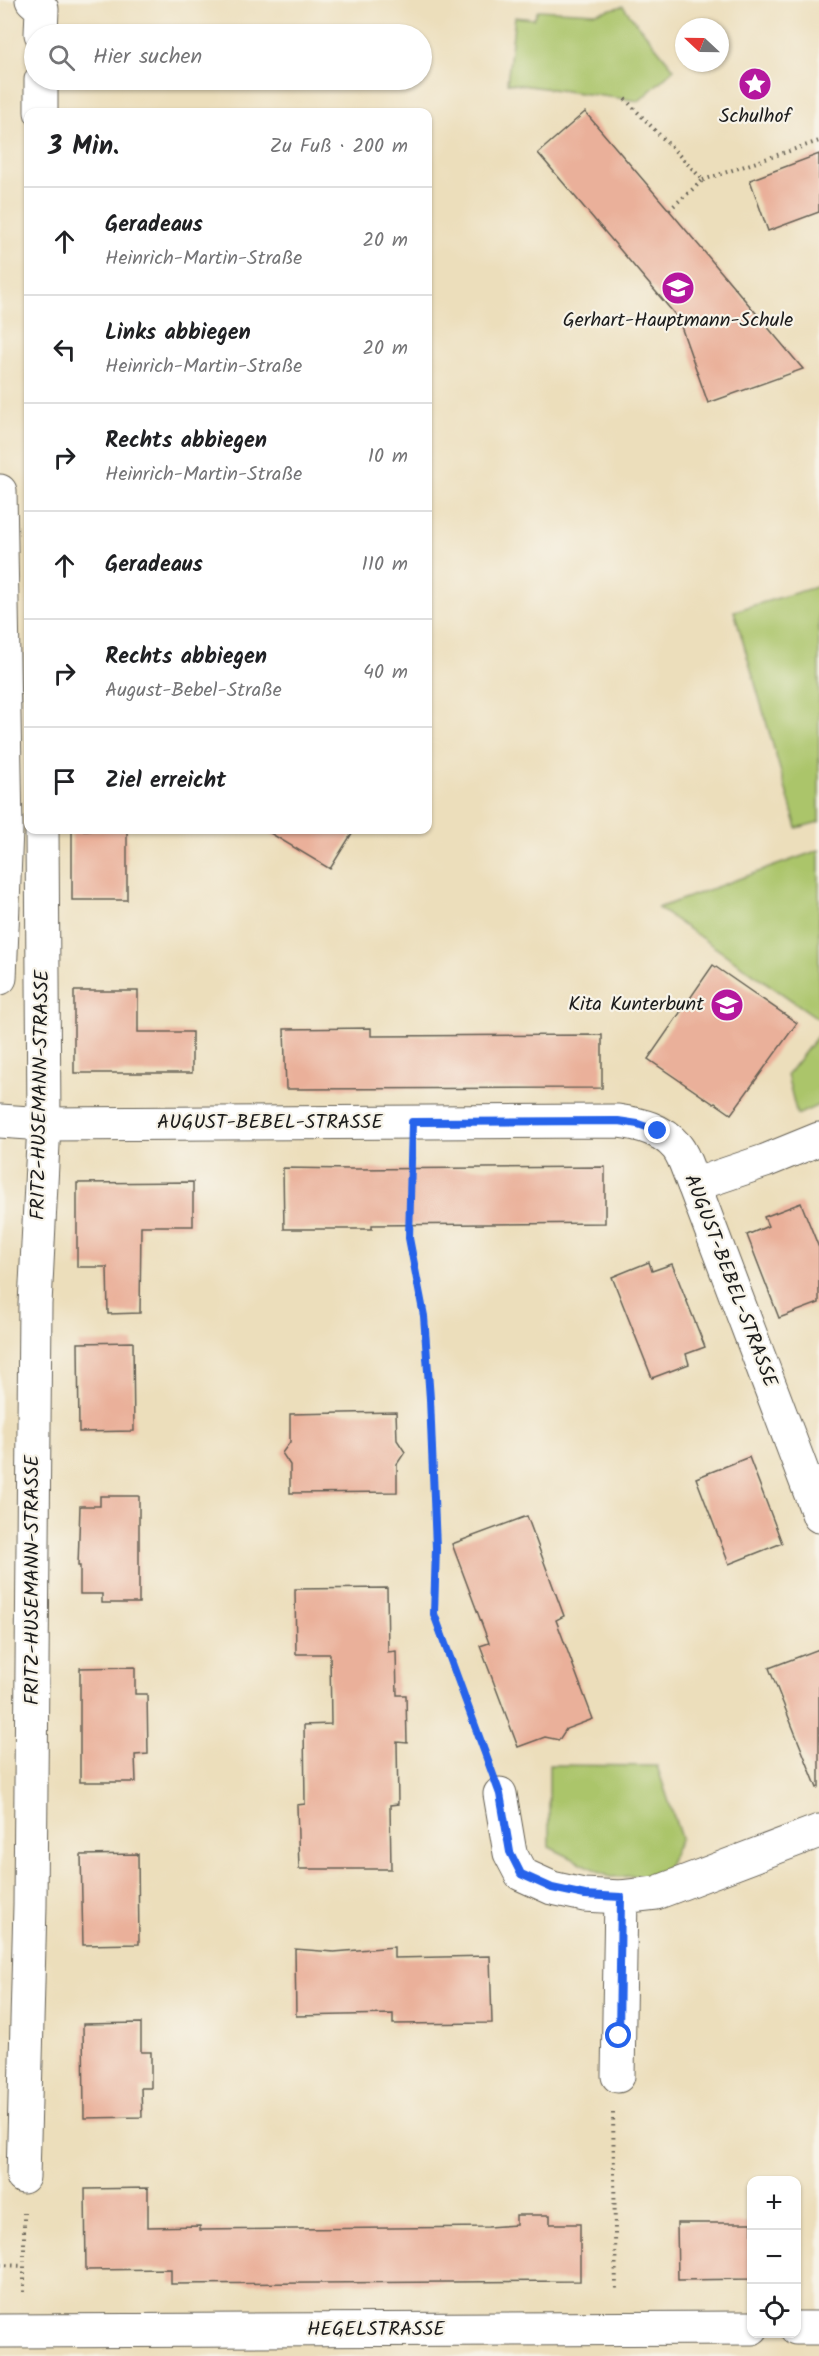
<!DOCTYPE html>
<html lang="de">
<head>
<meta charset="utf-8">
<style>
	body { margin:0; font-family:Kalam,sans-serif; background:#f6f6f6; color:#202124 }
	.controls { position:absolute; right:18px; bottom:18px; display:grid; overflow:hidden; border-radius:12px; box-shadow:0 2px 4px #0004 }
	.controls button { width:54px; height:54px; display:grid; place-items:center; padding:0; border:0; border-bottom:2px solid #e0e0e0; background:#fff; color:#202124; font:30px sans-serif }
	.compass { position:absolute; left:675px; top:18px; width:54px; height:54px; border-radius:50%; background:#fff; box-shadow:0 2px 4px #0004; rotate:292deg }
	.stop { position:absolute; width:18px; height:18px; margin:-14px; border:4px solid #2563eb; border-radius:50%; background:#fff }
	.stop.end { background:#2563eb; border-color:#fff; box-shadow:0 2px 6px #0008 }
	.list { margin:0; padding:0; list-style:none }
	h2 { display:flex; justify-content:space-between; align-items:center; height:78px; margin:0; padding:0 24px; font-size:26px }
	h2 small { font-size:20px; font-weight:400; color:#757577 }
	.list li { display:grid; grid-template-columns:39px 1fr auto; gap:18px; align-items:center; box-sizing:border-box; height:108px; padding:0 24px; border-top:2px solid #e0e0e0 }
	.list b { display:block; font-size:22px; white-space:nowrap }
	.list p { margin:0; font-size:20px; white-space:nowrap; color:#757577 }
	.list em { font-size:20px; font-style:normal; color:#757577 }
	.icon { flex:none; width:33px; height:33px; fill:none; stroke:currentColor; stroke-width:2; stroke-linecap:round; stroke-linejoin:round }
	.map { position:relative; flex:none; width:819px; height:2356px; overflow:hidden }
	.search { position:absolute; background:#fff; box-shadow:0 2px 4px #0004; left:24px; top:24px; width:408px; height:66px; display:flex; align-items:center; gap:15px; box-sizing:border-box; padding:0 21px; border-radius:33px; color:#757577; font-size:22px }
	.panel { position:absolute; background:#fff; box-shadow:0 2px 4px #0004; left:24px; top:108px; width:408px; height:726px; border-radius:12px }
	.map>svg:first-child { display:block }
	.green { fill:#abc56b; stroke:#647044; stroke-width:1.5 }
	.building { fill:#eab09a }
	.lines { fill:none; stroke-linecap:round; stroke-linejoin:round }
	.minor-casing { stroke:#656054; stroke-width:35 }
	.path { stroke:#656054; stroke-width:4; stroke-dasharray:1.5 4.5; stroke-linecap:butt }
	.minor { stroke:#fff; stroke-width:33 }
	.route { stroke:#2563eb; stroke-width:8 }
	.labels { text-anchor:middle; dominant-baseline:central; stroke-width:4.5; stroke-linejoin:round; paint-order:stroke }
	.poi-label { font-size:20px; fill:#1c1c1c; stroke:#f7f3e8 }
	.street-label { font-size:20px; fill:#1c1c1c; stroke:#f7f3e8 }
</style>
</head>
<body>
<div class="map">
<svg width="819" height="2356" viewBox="0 0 819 2356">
	<rect width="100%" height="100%" fill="#f7f3e8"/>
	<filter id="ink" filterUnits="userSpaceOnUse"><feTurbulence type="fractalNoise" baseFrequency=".0167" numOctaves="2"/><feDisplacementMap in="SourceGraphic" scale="12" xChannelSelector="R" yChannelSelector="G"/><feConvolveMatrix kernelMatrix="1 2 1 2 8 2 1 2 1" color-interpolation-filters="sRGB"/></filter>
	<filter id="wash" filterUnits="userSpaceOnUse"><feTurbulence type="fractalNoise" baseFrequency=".008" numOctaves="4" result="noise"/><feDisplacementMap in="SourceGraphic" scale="24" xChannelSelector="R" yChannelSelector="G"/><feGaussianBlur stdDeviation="1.35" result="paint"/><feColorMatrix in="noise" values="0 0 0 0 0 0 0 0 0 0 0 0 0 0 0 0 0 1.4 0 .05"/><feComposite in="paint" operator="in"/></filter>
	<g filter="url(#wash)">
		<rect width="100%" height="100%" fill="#ecdebb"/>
		<!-- green -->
		<g class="green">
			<path d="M 623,6 L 674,69 L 639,101 L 507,83 L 515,17 L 534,19 L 538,10 L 596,13 Z"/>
			<path d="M 819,586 L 819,822 L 797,828 L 734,611 Z"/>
			<path d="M 819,850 L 819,1019 L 658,908 Z"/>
			<path d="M 819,1034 L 819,1105 L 797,1115 L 787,1075 Z"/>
			<path d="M 549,1765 L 657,1766 L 681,1838 L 663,1875 L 610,1877 L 549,1847 Z"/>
		</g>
		<g id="blocks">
			<!-- building -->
			<g class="building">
				<path d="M 585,112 L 669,210 L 803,369 L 708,403 L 678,318 L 538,153 Z"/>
				<path d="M 819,154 L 819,212 L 768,231 L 750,180 Z"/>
				<rect x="72" y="830" width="55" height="70"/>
				<path d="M 265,830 L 354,830 L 330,869 Z"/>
				<path d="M 713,965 L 797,1023 L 731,1114 L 715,1103 L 714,1104 L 648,1059 Z"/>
				<path d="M 74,991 L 138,991 L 138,1032 L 192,1032 L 192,1073 L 74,1073 Z"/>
				<path d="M 371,1028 L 371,1036 L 602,1035 L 602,1088 L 286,1089 L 284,1029 Z"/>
				<path d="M 605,1167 L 605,1223 L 372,1225 L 372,1229 L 284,1229 L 283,1168 L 353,1169 Z"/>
				<path d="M 193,1182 L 193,1226 L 141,1226 L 140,1313 L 108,1314 L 107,1267 L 77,1267 L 77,1183 Z"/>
				<path d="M 801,1203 L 819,1248 L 819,1303 L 779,1318 L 747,1235 L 768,1226 L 764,1217 Z"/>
				<path d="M 649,1262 L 652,1271 L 672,1264 L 705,1347 L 686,1354 L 689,1364 L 652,1378 L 612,1277 Z"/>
				<path d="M 133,1342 L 134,1431 L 79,1432 L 78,1343 Z"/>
				<path d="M 396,1412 L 397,1440 L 405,1452 L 397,1464 L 397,1492 L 290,1493 L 290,1465 L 282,1453 L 290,1442 L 290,1414 Z"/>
				<path d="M 749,1457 L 782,1543 L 729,1564 L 696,1478 Z"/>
				<path d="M 100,1496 L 139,1496 L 139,1603 L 102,1603 L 102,1594 L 80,1594 L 80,1566 L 78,1566 L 80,1506 L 100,1506 Z"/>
				<path d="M 527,1516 L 564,1616 L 556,1620 L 593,1719 L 566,1729 L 559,1740 L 545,1737 L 518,1747 L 480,1646 L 489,1643 L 452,1544 Z"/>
				<path d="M 387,1588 L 388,1652 L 396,1651 L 397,1695 L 406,1695 L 407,1743 L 397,1742 L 398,1804 L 390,1805 L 391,1869 L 299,1869 L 297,1805 L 305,1804 L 304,1725 L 331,1724 L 330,1654 L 296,1654 L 295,1589 Z"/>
				<path d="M 819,1649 L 819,1787 L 817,1788 L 769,1668 Z"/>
				<path d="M 135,1667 L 135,1694 L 147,1694 L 148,1754 L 135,1755 L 136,1782 L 80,1782 L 80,1668 Z"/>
				<path d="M 138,1854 L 139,1944 L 83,1945 L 81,1855 Z"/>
				<path d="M 394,1947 L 394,1958 L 490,1956 L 492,2023 L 393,2024 L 393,2014 L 296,2016 L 295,1949 L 334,1952 Z"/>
				<path d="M 141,2023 L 141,2052 L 151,2052 L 151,2088 L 141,2088 L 142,2117 L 84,2118 L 83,2024 Z"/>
				<path d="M 148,2188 L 148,2227 L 200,2226 L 200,2230 L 488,2227 L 516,2225 L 516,2215 L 550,2215 L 550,2224 L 580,2224 L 580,2281 L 171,2284 L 171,2269 L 86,2270 L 85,2189 Z"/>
				<path d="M 677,2223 L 752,2223 L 752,2279 L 678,2280 Z"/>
			</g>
		</g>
	</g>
	<g filter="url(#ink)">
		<use href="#blocks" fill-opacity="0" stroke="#656054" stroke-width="1.5"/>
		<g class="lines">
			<!-- minor casing -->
			<g class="minor-casing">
				<g id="minor">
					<path d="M 32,0 L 42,9 L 41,34"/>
					<path d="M 41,112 L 41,80"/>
					<path d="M 0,491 L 6,829 L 0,978"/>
					<path d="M 0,1121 L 44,1124 L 618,1121 C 640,1124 662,1129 677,1147 C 685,1157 689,1174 694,1185 L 819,1516"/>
					<path d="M 694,1185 L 765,1161 L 819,1139"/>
					<path d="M 500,1794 L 510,1853 L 521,1874 L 552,1888 L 584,1895 L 621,1897 L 656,1893 L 819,1831"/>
					<path d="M 618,2076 L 621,1897"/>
					<path d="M 23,2177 L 30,1905 L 35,1304 L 44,1124 L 42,830"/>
					<path d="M 796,2328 L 819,2328"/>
					<path d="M 0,2331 L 752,2328"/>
				</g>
			</g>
			<!-- path -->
			<g class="path">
				<path d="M 625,99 L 703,180 L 669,210"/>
				<path d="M 703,180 L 819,141"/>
				<path d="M 411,1159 L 409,1238 L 424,1316 L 430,1399 L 436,1548 L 434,1614 L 488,1761"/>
				<path d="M 613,2113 L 616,2292"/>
				<path d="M 0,2265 L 24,2266"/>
				<path d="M 24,2292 L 24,2213"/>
			</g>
			<!-- minor -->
			<use href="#minor" class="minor"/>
		</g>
	</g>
	<g class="lines" filter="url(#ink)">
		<!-- route -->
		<path class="route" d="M 619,2036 L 621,1897 L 585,1895 L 552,1888 L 521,1874 L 510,1852 L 500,1794 L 434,1614 L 436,1548 L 430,1399 L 424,1316 L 409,1238 L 412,1122 L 618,1121 L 638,1124 L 658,1131"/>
	</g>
	<!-- icons -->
	<defs>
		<g id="sight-disc" transform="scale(1.725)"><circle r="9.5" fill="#b5179e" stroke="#f7f3e8"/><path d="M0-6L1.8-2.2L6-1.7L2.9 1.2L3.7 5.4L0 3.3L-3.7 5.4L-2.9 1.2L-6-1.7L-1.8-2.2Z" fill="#fff"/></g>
		<g id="school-disc" transform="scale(1.725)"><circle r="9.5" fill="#b5179e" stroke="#f7f3e8"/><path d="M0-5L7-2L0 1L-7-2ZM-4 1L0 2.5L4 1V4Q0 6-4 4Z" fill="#fff"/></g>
	</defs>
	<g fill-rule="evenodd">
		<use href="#sight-disc" x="755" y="84"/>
		<use href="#school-disc" x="678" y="288"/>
		<use href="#school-disc" x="727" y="1005"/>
	</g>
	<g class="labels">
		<!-- poi labels -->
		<g class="poi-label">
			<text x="755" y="117">Schulhof</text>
			<text x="678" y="321">Gerhart-Hauptmann-Schule</text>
			<text x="704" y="1005" text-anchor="end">Kita Kunterbunt</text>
		</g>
		<!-- street labels -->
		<g class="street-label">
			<text transform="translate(41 1095) rotate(-89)">FRITZ-HUSEMANN-STRASSE</text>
			<text x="270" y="1123">AUGUST-BEBEL-STRASSE</text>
			<text transform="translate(730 1281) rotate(69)">AUGUST-BEBEL-STRASSE</text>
			<text transform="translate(33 1580) rotate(-90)">FRITZ-HUSEMANN-STRASSE</text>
			<text x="376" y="2330">HEGELSTRASSE</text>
		</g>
	</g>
</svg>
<div class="controls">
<button>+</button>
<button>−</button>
<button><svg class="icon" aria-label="locate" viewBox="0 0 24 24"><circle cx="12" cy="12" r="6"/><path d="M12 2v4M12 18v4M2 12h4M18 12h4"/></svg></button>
</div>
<svg class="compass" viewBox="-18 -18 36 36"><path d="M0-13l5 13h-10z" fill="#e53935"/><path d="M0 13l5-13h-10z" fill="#757577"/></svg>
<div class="stop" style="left:619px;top:2036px"></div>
<div class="stop end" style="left:658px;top:1131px"></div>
<div class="search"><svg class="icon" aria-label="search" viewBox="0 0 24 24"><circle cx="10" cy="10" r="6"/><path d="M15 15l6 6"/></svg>Hier suchen</div>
<section class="panel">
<h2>3 Min.<small>Zu Fuß · 200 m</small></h2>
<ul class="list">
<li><svg class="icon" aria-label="ahead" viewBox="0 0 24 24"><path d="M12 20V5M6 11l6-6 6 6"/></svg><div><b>Geradeaus</b><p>Heinrich-Martin-Straße</p></div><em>20 m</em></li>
<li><svg class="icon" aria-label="left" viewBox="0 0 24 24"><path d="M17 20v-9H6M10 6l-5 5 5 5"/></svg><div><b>Links abbiegen</b><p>Heinrich-Martin-Straße</p></div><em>20 m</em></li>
<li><svg class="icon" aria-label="right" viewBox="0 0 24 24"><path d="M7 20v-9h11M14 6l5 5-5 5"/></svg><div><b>Rechts abbiegen</b><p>Heinrich-Martin-Straße</p></div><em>10 m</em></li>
<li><svg class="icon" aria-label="ahead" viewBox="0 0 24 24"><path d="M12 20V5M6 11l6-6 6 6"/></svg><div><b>Geradeaus</b></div><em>110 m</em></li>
<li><svg class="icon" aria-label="right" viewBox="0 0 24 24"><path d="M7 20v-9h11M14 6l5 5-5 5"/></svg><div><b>Rechts abbiegen</b><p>August-Bebel-Straße</p></div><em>40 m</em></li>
<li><svg class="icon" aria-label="arrive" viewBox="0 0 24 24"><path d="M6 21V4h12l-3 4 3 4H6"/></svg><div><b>Ziel erreicht</b></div></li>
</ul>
</section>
</div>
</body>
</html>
